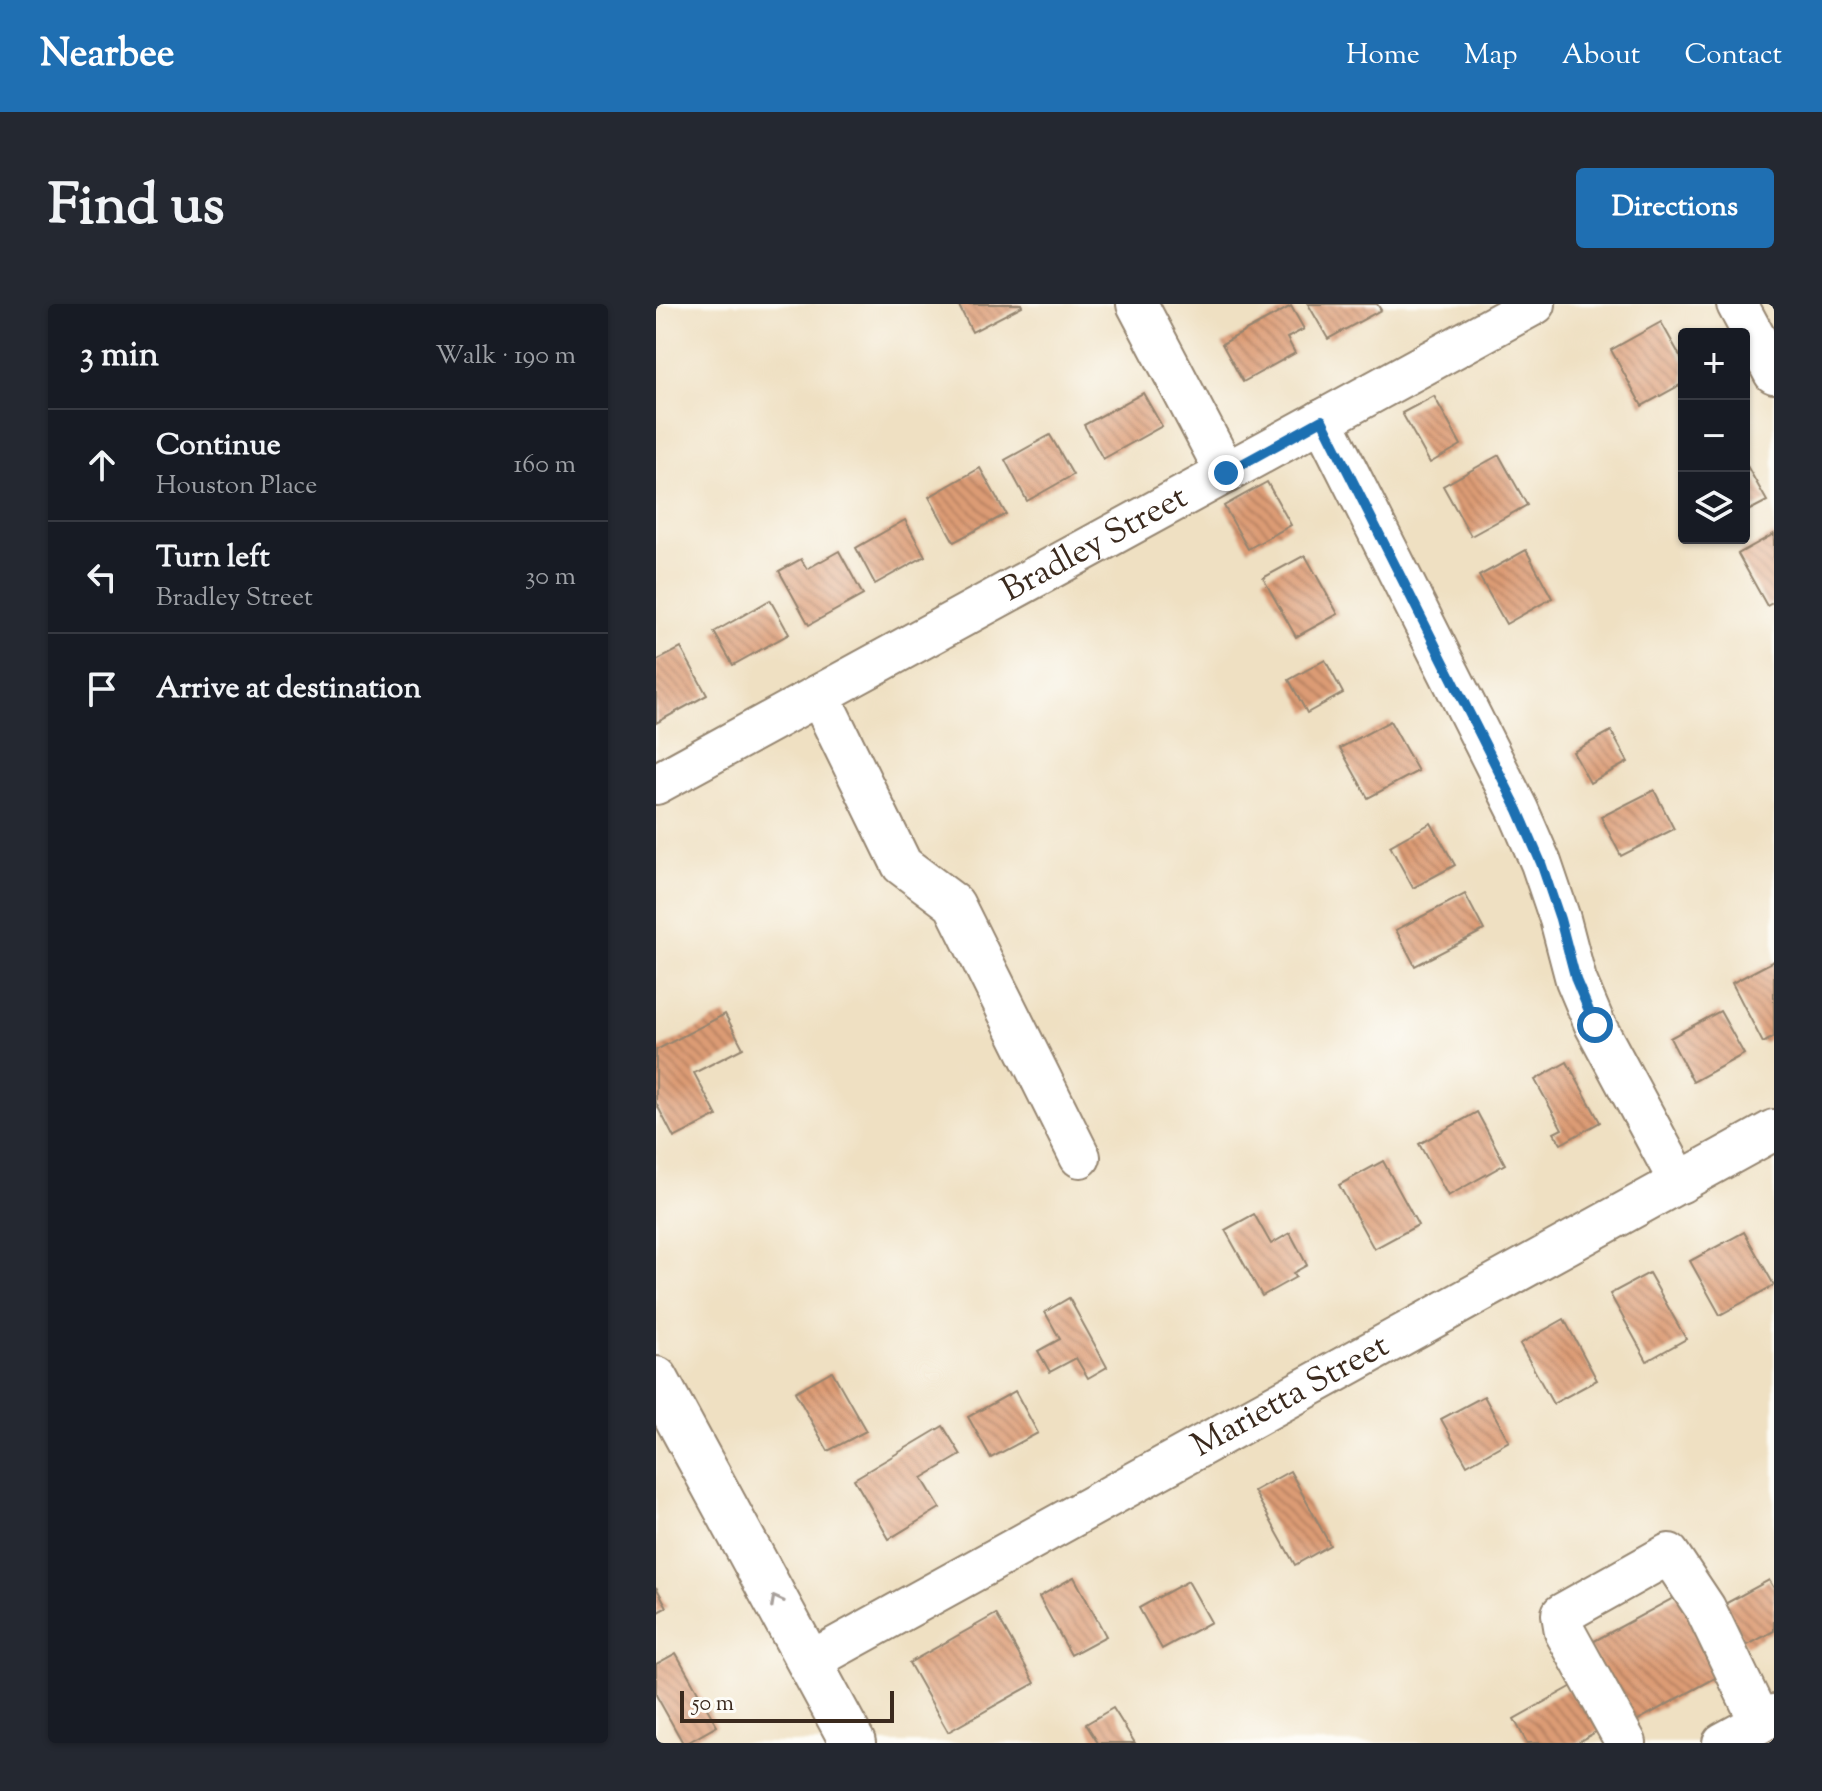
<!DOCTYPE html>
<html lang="en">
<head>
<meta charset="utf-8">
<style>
	body { margin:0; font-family:"Sorts Mill Goudy",serif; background:#242831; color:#f1f3f6 }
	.controls { position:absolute; right:24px; top:24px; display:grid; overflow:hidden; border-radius:8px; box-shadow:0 2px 6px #0004 }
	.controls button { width:72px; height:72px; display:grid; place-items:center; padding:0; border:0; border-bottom:2px solid #363941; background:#171b24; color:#f1f3f6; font:40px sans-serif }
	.scale { position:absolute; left:24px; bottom:20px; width:214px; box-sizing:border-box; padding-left:8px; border:4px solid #3b2a1e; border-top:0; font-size:22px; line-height:28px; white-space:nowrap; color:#3b2a1e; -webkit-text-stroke:6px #fdfcf7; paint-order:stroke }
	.stop { position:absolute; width:24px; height:24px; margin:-18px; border:6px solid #1f6fb2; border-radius:50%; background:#fff }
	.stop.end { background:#1f6fb2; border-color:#fff; box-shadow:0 2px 8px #0008 }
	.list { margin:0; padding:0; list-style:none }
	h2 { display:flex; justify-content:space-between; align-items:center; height:104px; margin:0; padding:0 32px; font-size:34px }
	h2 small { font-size:26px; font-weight:400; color:#9ea1a6 }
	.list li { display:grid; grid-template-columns:52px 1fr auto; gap:24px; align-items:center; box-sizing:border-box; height:112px; padding:0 32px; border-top:2px solid #363941 }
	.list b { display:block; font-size:30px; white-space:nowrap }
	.list p { margin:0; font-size:26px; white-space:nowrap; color:#9ea1a6 }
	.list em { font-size:26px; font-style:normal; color:#9ea1a6 }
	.icon { flex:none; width:44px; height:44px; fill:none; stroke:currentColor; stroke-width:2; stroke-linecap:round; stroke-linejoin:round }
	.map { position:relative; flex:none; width:1118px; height:1439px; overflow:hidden; border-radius:8px }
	header { display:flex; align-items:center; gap:48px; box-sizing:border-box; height:112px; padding:0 40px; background:#1f6fb2; color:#fff }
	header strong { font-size:38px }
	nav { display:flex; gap:44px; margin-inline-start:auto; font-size:28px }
	.intro { display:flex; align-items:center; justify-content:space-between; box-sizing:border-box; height:192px; padding:0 48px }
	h1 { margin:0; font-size:56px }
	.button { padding:20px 36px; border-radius:8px; background:#1f6fb2; color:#fff; font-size:28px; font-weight:700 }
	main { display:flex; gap:48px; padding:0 48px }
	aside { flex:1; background:#171b24; border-radius:8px; box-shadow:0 2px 6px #0004 }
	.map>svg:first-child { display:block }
	.building { fill:url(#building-back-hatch) }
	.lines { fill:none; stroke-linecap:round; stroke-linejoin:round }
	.minor-casing { stroke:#958570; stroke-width:44 }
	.major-casing { stroke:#958570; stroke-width:48 }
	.minor { stroke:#fff; stroke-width:40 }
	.major { stroke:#fff; stroke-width:44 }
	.oneway { stroke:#a79f9a }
	.route { stroke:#1f6fb2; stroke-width:10 }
	.labels { text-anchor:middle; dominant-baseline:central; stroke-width:8; stroke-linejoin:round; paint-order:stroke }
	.street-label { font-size:34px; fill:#3b2a1e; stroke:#fdfcf7 }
</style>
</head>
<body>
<header>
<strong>Nearbee</strong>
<nav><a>Home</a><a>Map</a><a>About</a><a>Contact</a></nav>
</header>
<div class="intro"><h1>Find us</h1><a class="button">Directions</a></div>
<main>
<aside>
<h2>3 min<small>Walk · 190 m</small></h2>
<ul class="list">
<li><svg class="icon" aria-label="ahead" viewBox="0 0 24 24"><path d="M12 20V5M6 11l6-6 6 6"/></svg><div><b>Continue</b><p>Houston Place</p></div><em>160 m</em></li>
<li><svg class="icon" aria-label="left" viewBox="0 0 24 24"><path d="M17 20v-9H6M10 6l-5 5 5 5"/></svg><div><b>Turn left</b><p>Bradley Street</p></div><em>30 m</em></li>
<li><svg class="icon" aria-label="arrive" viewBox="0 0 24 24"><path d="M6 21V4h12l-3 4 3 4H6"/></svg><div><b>Arrive at destination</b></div></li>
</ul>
</aside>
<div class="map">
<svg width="1118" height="1439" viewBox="0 0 1118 1439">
	<defs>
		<pattern id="building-back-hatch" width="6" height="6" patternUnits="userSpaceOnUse" patternTransform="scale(2)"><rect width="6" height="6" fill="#dc9b75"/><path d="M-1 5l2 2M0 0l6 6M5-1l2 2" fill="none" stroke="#b47f5f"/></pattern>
	</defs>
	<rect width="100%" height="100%" fill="#fdfcf7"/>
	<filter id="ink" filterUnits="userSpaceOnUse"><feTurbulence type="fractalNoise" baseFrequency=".0125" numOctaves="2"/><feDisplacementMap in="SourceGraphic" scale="16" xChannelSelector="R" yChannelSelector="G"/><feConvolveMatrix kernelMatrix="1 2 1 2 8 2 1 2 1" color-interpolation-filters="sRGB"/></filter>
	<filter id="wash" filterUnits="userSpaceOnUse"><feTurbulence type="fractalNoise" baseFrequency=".006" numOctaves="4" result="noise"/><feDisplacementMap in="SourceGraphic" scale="32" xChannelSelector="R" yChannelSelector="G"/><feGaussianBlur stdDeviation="1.8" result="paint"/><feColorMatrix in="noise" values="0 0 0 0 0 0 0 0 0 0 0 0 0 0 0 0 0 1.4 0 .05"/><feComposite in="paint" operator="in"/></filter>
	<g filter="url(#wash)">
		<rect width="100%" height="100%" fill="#efe0c2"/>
		<g id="blocks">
			<!-- building -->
			<g class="building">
				<path d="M 302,0 L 365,0 L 366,2 L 316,28 Z"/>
				<path d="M 652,0 L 721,0 L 725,6 L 672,35 Z"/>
				<path d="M 635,2 L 648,25 L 631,34 L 639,49 L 587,78 L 566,40 Z"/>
				<path d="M 1005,18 L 1028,59 L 1028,79 L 986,102 L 955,46 Z"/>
				<path d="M 487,89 L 506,122 L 447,155 L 428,121 Z"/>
				<path d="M 778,92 L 805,141 L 774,159 L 746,109 Z"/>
				<path d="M 394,131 L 417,171 L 371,197 L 349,156 Z"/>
				<path d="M 843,151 L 871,201 L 815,232 L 787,182 Z"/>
				<path d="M 1091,162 L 1111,197 L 1088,209 L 1088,164 Z"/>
				<path d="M 324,164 L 350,210 L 298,238 L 273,193 Z"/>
				<path d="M 611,178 L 635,221 L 592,245 L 568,202 Z"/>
				<path d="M 249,216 L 269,252 L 219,280 L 200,244 Z"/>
				<path d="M 1118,230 L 1118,298 L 1111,302 L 1082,250 Z"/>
				<path d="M 870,246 L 896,294 L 850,320 L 823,272 Z"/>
				<path d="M 183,247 L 207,291 L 153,321 L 123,267 L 145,255 L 151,265 Z"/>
				<path d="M 649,251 L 682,310 L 640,333 L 607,274 Z"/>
				<path d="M 114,296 L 133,330 L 77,361 L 58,328 Z"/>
				<path d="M 25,344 L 51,391 L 0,419 L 0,357 Z"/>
				<path d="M 669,356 L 687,389 L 651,409 L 633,376 Z"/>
				<path d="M 734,417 L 762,467 L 712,494 L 684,444 Z"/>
				<path d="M 955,427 L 972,458 L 934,479 L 917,448 Z"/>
				<path d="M 998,486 L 1018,525 L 965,552 L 945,513 Z"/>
				<path d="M 775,519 L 799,561 L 757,584 L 734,542 Z"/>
				<path d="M 809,590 L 828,626 L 759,662 L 740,626 Z"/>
				<path d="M 1118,657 L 1118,733 L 1107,739 L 1076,679 Z"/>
				<path d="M 1064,707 L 1088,750 L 1037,778 L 1014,734 Z"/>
				<path d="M 69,710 L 87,744 L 38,769 L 61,812 L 18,834 L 0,799 L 0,746 Z"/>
				<path d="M 911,758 L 944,818 L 905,840 L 898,829 L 906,825 L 879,776 Z"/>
				<path d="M 821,808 L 849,860 L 792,892 L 763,840 Z"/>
				<path d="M 727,857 L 762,921 L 718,945 L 683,881 Z"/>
				<path d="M 598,910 L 615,940 L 634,929 L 651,961 L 637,969 L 640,973 L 606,992 L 569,926 Z"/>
				<path d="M 1088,928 L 1118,981 L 1064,1011 L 1034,957 Z"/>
				<path d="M 993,969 L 1030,1035 L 991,1057 L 954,990 Z"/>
				<path d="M 413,994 L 451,1063 L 432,1074 L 420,1054 L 394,1068 L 382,1047 L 404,1035 L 389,1008 Z"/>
				<path d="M 908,1015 L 941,1076 L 897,1100 L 864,1040 Z"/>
				<path d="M 176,1067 L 210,1127 L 172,1147 L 139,1088 Z"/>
				<path d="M 359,1087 L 382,1129 L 335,1154 L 312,1113 Z"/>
				<path d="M 828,1092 L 853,1137 L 811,1161 L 785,1115 Z"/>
				<path d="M 287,1122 L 305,1151 L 266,1174 L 284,1204 L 233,1235 L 198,1175 Z"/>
				<path d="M 634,1167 L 674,1241 L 639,1261 L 598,1187 Z"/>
				<path d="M 418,1273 L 450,1332 L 415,1351 L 383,1293 Z"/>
				<path d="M 1113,1276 L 1118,1284 L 1118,1327 L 1090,1342 L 1067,1301 Z"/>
				<path d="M 532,1277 L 555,1318 L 506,1345 L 483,1304 Z"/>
				<path d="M 0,1283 L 11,1303 L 0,1309 Z"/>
				<path d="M 1030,1287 L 1074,1366 L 975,1420 L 931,1341 Z"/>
				<path d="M 340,1310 L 379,1379 L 292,1428 L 253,1359 Z"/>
				<path d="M 20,1349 L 61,1422 L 31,1439 L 27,1439 L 0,1391 L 0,1360 Z"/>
				<path d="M 920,1380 L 945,1425 L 920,1439 L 871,1439 L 858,1415 Z"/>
				<path d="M 457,1404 L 479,1439 L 442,1439 L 430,1420 Z"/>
			</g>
		</g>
	</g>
	<g filter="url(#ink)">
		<use href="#blocks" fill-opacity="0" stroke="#958570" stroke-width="2"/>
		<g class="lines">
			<!-- minor casing -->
			<g class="minor-casing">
				<g id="minor">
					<path d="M 481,0 L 570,169"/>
					<path d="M 1081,0 L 1118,69"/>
					<path d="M 666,116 L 862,506 L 885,559 L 904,615 L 920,676 L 939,721 L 1024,879"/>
					<path d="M 163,391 L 246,561 L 298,600 L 424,853"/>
					<path id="s1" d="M 0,480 L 879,0"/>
					<path id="s2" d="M 153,1358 L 1118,826"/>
					<path d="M 970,1439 L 909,1328 L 906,1310 L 1013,1250 L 1049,1304 L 1104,1418"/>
					<path d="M 1067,1439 L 1118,1411"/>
				</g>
			</g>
			<!-- major casing -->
			<g class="major-casing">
				<path id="major" d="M 0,1075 L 197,1439"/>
			</g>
			<!-- minor -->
			<use href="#minor" class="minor"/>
			<!-- major -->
			<use href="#major" class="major"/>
		</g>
		<!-- one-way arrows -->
		<defs><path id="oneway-chevron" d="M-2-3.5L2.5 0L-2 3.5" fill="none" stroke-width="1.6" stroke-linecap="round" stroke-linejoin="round" transform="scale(2)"/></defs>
		<use class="oneway" href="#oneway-chevron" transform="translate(120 1297) rotate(-118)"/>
	</g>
	<g class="lines" filter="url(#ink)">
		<!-- route -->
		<path class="route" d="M 570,169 L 666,116 L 862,506 L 885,559 L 904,615 L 920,676 L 939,721"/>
	</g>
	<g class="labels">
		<!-- street labels -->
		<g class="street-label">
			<text stroke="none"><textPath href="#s1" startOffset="500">Bradley Street</textPath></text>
			<text stroke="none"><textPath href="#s2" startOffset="550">Marietta Street</textPath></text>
		</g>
	</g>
</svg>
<div class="controls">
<button>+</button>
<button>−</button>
<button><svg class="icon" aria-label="layers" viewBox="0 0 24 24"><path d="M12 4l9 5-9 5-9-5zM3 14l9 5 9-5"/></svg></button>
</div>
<div class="scale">50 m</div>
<div class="stop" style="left:939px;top:721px"></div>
<div class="stop end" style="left:570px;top:169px"></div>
</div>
</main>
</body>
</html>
